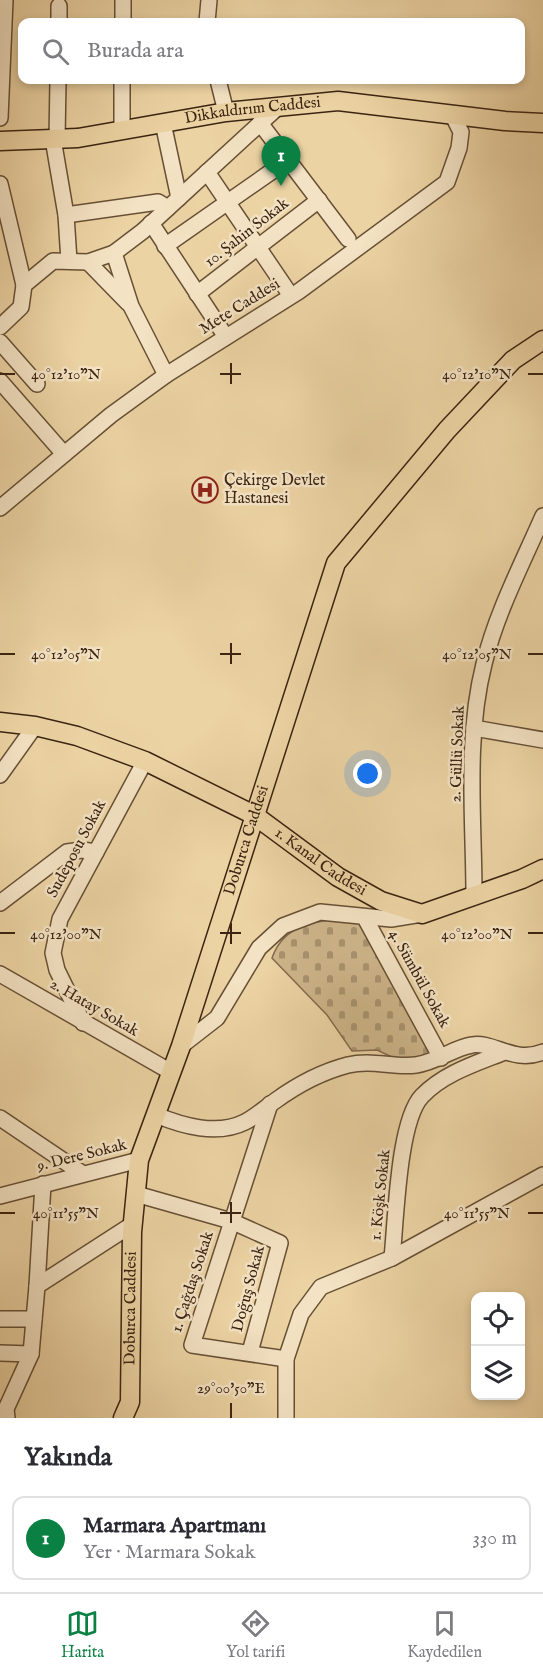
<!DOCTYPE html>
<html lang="tr">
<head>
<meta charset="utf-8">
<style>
	body { margin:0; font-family:"IM FELL English",serif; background:#f2f2f3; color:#2b2b33 }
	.controls { position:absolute; right:18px; bottom:18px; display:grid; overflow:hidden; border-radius:12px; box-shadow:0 3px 9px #0003 }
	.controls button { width:54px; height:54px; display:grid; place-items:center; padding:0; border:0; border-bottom:2px solid #e1e1e2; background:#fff; color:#2b2b33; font:30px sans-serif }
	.you { position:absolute; left:368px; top:774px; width:21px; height:21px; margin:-15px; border:4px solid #fff; border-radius:50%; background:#1a73e8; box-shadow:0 0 0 9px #1a73e833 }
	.badge { display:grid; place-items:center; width:39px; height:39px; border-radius:50%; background:#0b8043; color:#fff; font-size:20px; font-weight:700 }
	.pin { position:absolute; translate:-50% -50px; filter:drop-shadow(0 2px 3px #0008) }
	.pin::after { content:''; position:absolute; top:32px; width:21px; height:18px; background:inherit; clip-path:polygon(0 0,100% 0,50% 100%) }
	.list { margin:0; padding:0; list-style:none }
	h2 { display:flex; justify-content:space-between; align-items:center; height:78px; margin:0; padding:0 24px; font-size:26px }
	h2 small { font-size:20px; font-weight:400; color:#7c7c81 }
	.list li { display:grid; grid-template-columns:39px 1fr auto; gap:18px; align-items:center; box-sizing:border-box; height:84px; margin:0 12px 12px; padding:0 12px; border:2px solid #e1e1e2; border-radius:12px }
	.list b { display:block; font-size:22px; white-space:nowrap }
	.list p { margin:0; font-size:20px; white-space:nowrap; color:#7c7c81 }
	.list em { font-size:20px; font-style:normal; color:#7c7c81 }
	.icon { flex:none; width:33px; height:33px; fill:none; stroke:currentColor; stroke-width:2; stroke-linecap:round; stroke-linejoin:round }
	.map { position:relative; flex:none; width:543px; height:1418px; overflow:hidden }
	.search { position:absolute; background:#fff; box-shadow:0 3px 9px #0003; left:18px; right:18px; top:18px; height:66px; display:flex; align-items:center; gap:15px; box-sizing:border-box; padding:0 21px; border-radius:12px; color:#7c7c81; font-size:22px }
	.sheet { height:174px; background:#fff }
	nav { display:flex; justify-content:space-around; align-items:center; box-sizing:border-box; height:84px; border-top:2px solid #e1e1e2; background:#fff; font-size:16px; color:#7c7c81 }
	nav a { display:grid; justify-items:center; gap:3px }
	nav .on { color:#0b8043 }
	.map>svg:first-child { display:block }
	.cemetery { fill:url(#cemetery-stones); stroke:#846c4e; stroke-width:1.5 }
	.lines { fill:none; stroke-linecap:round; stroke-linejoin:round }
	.minor-casing { stroke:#675036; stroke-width:18 }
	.major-casing { stroke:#3b2412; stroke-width:21 }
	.minor { stroke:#f3e2c3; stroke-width:15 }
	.major { stroke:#ecd3a3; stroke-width:18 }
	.ticks { fill:none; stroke:#3b2412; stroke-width:2 }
	.labels { text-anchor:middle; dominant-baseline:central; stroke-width:5; stroke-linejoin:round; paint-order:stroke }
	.street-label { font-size:16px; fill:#3b2412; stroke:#f3e2c3 }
	.poi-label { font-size:16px; fill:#3b2412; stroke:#f3e2c3; text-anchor:start }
	.ticks-label { font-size:15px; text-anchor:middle; fill:#3b2412; stroke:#f3e2c3; stroke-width:5; stroke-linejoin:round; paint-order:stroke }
</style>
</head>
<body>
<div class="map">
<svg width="543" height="1418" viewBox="0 0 543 1418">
	<defs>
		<pattern id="cemetery-stones" width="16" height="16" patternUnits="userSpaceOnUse" patternTransform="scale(1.5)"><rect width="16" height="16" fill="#ceb58a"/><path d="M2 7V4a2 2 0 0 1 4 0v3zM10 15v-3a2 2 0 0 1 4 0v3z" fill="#a8936f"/></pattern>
	</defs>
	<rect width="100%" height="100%" fill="#ecd3a3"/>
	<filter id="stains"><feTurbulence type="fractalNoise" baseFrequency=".00333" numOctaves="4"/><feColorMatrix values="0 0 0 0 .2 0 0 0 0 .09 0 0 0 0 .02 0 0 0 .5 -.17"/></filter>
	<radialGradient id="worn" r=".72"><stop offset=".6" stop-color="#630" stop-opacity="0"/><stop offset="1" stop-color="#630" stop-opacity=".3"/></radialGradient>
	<!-- cemetery -->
	<path class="cemetery" d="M 359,919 L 434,1055 L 415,1059 L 394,1058 L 377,1050 L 352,1051 L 327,1015 L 272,958 C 285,920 324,920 359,919 Z"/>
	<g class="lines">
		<!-- minor casing -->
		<g class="minor-casing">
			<g id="minor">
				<path d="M 59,22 L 59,6"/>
				<path d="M 123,22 L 123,0"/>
				<path d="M 207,22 L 209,0"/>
				<path d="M 218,80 L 226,112"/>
				<path d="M 0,118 L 5,0"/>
				<path d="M 163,123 L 179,198"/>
				<path d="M 260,123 L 348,239"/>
				<path d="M 122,130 L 122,80"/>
				<path d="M 53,139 L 66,215 L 69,261"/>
				<path d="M 57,139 L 58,80"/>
				<path d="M 207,172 L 287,290"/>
				<path d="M 0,184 L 24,285"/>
				<path d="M 66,215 L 158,202 L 168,208"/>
				<path d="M 151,223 L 226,337"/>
				<path d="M 165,246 L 288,160"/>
				<path d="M 114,253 L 131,306 L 166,375"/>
				<path d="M 88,262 L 128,303"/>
				<path d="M 197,294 L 319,200"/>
				<path d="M 0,327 L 21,307 L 24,285 L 53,261 L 88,262 L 114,253 L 143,231 L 279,106"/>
				<path d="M 0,342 L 37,384"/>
				<path d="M 0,381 L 64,454"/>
				<path d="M 0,508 L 111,415 L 166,375 L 298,292 L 447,182 L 459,148 L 461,132 L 453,116"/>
				<path d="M 474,728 L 543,740"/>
				<path d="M 0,775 L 35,726"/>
				<path d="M 474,896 C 474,820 465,739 484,664 C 496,614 522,564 543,516"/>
				<path d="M 0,903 L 67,852 L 82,850 L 96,852"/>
				<path d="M 365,918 L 441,1058"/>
				<path d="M 0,974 L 171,1072"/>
				<path d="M 83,1023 L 57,970 L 53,953 L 60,919 L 145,761"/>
				<path d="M 181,1046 L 217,1018 L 259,948 L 283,926 L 320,912 L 391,919 L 422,914"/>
				<path d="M 270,1104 L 192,1345 L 286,1359"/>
				<path d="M 156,1115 C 183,1126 217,1136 245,1122 C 255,1117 265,1108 275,1101 C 297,1085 321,1072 348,1065 C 372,1059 393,1068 416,1065 C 437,1062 453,1048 472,1045 C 493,1041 514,1064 543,1052"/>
				<path d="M 0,1118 L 83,1174"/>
				<path d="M 136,1194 L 231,1221 L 280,1243 L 250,1352"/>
				<path d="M 0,1196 L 139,1160"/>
				<path d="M 392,1258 C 396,1221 398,1121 422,1096 C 443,1074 474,1064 502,1053"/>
				<path d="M 37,1286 L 43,1184"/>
				<path d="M 0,1319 L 34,1319"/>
				<path d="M 0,1353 L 31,1354"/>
				<path d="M 7,1418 L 6,1409 L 31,1354 L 37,1286 L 133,1224"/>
				<path d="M 286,1418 L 286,1359 L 301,1314 L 321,1287 L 392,1258 L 543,1175"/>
			</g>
		</g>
		<!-- major casing -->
		<g class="major-casing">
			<g id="major">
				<path id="s1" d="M 0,141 L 78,138 L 226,112 L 338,101 L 505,121 L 543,123"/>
				<path id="s2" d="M 0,722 L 35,726 L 77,736 L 145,761 L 254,815 L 338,877 L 381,901 L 422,914 L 522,879 L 543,869"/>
				<path id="s3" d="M 123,1418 L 130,1402 L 132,1232 L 139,1160 L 181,1046 L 336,563 L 447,430 L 513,360 L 543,340"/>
			</g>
		</g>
		<!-- minor -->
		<use href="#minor" class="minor"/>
		<!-- major -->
		<use href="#major" class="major"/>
	</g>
	<!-- ticks -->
	<path class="ticks" d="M 231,363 L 231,384M 0,374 L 15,374M 220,374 L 241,374M 528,374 L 543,374M 231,643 L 231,664M 0,654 L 15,654M 220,654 L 241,654M 528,654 L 543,654M 231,923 L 231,944M 0,933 L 15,933M 220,933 L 241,933M 528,933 L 543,933M 231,1202 L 231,1223M 0,1213 L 15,1213M 220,1213 L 241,1213M 528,1213 L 543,1213M 231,1403 L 231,1418"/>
	<!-- icons -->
	<defs>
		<g id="hospital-ring" transform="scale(1.35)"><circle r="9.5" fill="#f3e2c3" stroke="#8f2418" stroke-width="1.5"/><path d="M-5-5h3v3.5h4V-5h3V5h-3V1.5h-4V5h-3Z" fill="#8f2418"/></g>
	</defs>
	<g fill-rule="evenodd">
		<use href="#hospital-ring" x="205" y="490"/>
	</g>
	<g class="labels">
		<!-- street labels -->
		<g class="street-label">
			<text stroke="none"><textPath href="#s1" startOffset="255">Dikkaldırım Caddesi</textPath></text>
			<text transform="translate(247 233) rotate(-38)">10. Şahin Sokak</text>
			<text transform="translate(240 307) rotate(-32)">Mete Caddesi</text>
			<text transform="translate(458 754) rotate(-88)">2. Güllü Sokak</text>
			<text stroke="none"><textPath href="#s3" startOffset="597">Doburca Caddesi</textPath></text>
			<text transform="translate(77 849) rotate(-62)">Sudeposu Sokak</text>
			<text stroke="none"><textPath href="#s2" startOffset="354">1. Kanal Caddesi</textPath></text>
			<text transform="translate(419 979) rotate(61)">4. Sümbül Sokak</text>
			<text transform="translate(94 1008) rotate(30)">2. Hatay Sokak</text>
			<text transform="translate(82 1156) rotate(-14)">9. Dere Sokak</text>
			<text transform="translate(381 1195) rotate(-84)">1. Köşk Sokak</text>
			<text transform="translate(193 1282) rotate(-72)">1. Çağdaş Sokak</text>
			<text transform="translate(249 1289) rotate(-75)">Doğuş Sokak</text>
			<text stroke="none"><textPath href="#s3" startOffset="111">Doburca Caddesi</textPath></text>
		</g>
		<!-- poi labels -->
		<g class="poi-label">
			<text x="224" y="481">Çekirge Devlet<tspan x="224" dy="18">Hastanesi</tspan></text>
		</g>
	</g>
	<g class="ticks-label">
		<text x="66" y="379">40°12'10"N</text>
		<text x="477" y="379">40°12'10"N</text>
		<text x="66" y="659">40°12'05"N</text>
		<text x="477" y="659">40°12'05"N</text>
		<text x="66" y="939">40°12'00"N</text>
		<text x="477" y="939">40°12'00"N</text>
		<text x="66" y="1218">40°11'55"N</text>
		<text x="477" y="1218">40°11'55"N</text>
		<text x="231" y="1393">29°00'50"E</text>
	</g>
	<rect width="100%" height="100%" filter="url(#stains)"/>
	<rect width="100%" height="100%" fill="url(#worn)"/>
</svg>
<div class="controls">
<button><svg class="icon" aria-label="locate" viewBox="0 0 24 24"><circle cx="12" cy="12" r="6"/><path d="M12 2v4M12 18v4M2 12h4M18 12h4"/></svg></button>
<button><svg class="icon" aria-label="layers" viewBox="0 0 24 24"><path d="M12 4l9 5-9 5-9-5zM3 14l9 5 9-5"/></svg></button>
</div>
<div class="you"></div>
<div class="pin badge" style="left:281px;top:186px">1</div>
<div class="search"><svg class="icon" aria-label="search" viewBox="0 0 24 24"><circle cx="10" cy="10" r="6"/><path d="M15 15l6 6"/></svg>Burada ara</div>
</div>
<section class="sheet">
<h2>Yakında<small></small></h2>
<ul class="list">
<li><span class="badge">1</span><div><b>Marmara Apartmanı</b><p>Yer · Marmara Sokak</p></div><em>330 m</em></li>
</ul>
</section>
<nav>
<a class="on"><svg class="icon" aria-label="map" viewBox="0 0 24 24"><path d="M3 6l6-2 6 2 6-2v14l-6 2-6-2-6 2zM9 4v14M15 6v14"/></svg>Harita</a>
<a><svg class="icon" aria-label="directions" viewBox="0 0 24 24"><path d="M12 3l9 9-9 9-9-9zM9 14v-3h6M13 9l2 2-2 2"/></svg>Yol tarifi</a>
<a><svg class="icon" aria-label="saved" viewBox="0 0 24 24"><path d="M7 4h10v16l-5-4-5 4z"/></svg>Kaydedilen</a>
</nav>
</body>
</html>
